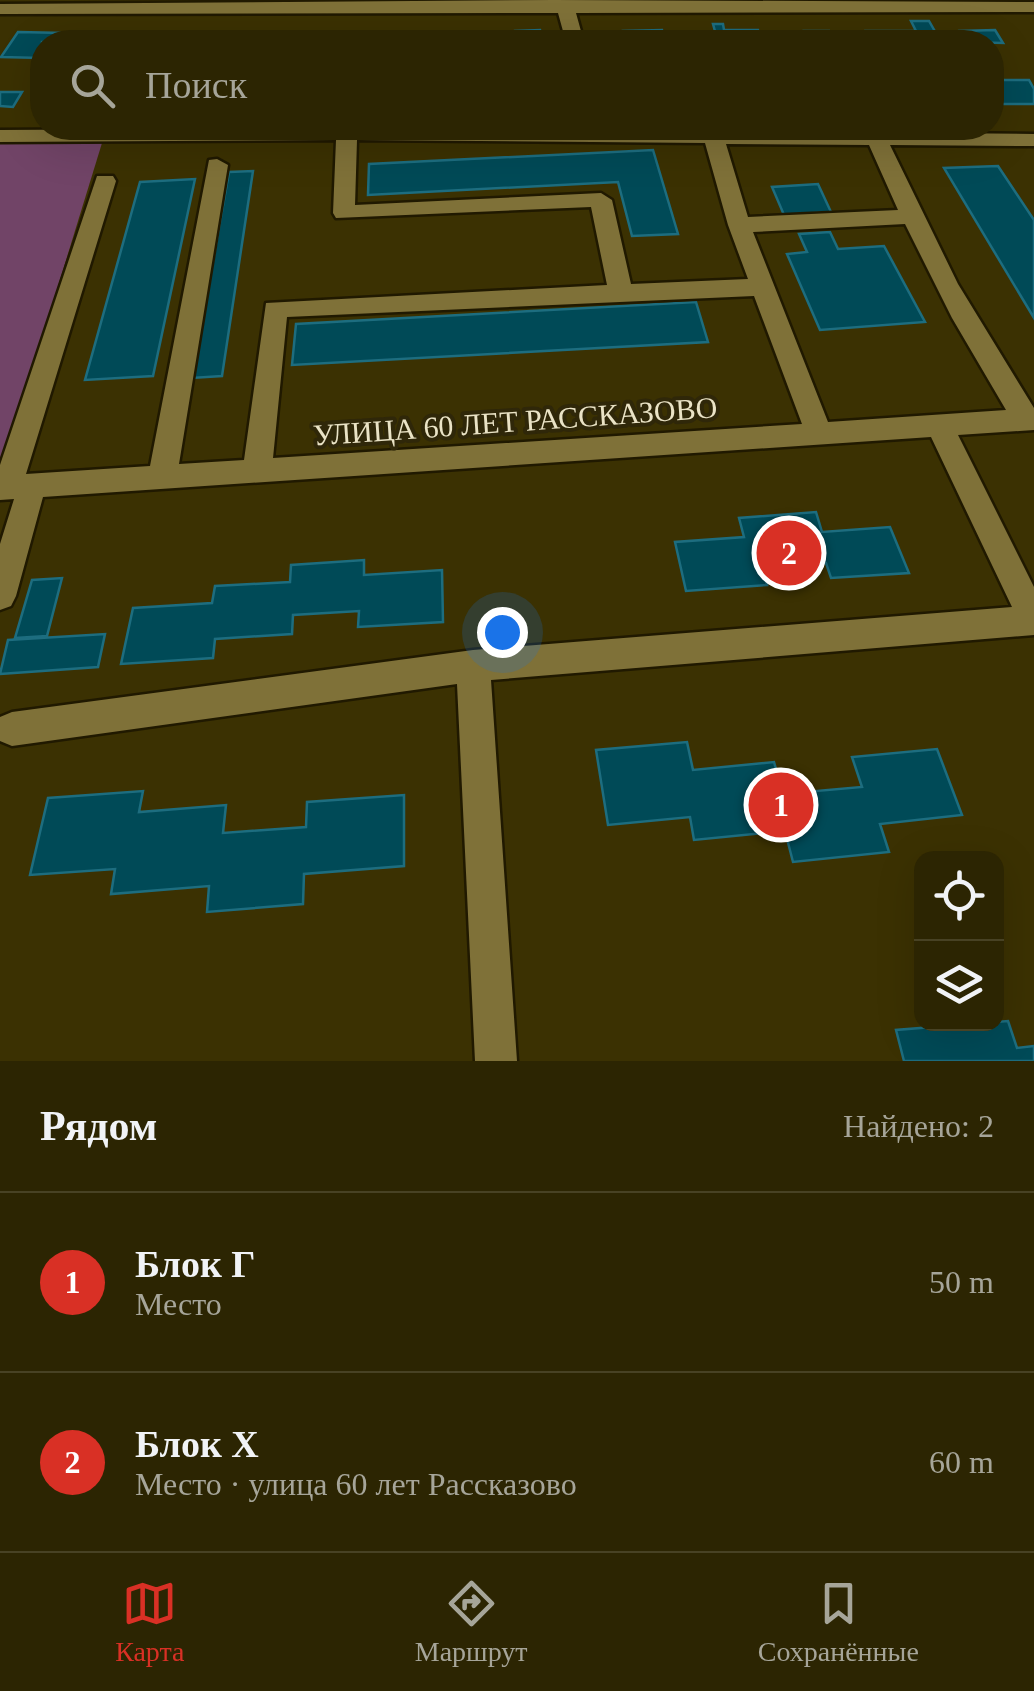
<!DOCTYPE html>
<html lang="ru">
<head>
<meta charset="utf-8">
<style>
	body { margin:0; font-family:Georgia,serif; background:#342d0c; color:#f1f3f6 }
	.controls { position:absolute; right:30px; bottom:30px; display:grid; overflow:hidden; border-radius:20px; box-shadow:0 10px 40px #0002 }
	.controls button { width:90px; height:90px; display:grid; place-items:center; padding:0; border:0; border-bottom:2px solid #484224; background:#2c2502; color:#f1f3f6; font:50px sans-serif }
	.you { position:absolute; left:502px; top:632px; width:35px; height:35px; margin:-25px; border:8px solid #fff; border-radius:50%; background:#1a73e8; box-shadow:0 0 0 15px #1a73e833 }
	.badge { display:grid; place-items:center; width:65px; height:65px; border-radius:50%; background:#d93025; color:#fff; font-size:32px; font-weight:700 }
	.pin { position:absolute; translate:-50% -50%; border:5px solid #fff; box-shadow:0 2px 10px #0006 }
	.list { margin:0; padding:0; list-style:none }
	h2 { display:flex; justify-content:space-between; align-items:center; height:130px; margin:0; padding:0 40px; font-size:42px }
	h2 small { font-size:32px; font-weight:400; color:#a6a599 }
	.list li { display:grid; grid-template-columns:65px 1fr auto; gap:30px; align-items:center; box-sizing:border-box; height:180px; padding:0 40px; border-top:2px solid #484224 }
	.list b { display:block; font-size:38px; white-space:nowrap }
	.list p { margin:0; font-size:32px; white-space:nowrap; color:#a6a599 }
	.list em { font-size:32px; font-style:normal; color:#a6a599 }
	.icon { flex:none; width:55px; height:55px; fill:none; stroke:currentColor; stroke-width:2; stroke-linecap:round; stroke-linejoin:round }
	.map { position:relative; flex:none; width:1034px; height:1061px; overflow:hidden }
	.search { position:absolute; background:#2c2502; box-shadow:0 10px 40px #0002; left:30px; right:30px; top:30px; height:110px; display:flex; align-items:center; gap:25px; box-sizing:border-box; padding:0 35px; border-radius:40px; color:#a6a599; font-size:38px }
	.sheet { height:490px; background:#2c2502 }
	nav { display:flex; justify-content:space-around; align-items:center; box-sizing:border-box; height:140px; border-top:2px solid #484224; background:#2c2502; font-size:28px; color:#a6a599 }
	nav a { display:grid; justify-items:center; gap:5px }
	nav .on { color:#d93025 }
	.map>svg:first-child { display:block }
	.green { fill:#714467 }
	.building { fill:#004a57; stroke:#1d6d7f; stroke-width:2.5 }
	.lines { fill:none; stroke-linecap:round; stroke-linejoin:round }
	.minor-casing { stroke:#201900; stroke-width:5 }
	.minor { fill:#7f7138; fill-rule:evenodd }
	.labels { text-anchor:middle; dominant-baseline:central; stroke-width:8; stroke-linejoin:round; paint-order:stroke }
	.street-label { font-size:30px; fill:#eae3c6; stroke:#2f2709 }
</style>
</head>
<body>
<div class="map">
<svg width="1034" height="1061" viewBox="0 0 1034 1061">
	<rect width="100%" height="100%" fill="#3b3102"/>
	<!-- green -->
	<path class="green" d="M 102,143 L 4,462 L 0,462 L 0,144 Z"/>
	<!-- building -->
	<g class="building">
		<path d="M 911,21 L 929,21 L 941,42 L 871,42 L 866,31 L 916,31 Z"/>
		<path d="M 713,24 L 723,24 L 724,30 L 758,30 L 762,42 L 718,42 Z"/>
		<path d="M 540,30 L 542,42 L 516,42 L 515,31 Z"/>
		<path d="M 662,30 L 664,40 L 625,41 L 623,31 Z"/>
		<path d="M 995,30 L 1003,43 L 967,42 L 960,31 Z"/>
		<path d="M 804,31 L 829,31 L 832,41 L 807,41 Z"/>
		<path d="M 18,32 L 64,33 L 58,42 L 42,42 L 42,58 L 1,57 Z"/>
		<path d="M 252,32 L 290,32 L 286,42 L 248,42 Z"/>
		<path d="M 326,32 L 361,33 L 359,42 L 323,42 Z"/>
		<path d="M 413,32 L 443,32 L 442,42 L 412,42 Z"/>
		<path d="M 101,34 L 131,35 L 127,42 L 96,42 Z"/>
		<path d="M 171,36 L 212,36 L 210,42 L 167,42 Z"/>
		<path d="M 992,80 L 1029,80 L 1034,89 L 1034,104 L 1002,104 Z"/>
		<path d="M 0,92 L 22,92 L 13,107 L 0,106 Z"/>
		<path d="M 653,150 L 678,234 L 632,236 L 618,182 L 368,195 L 369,164 Z"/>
		<path d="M 998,166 L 1034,220 L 1034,318 L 944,168 Z"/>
		<path d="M 253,171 L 222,376 L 192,378 L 229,172 Z"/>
		<path d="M 195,179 L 153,376 L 85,380 L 140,182 Z"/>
		<path d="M 818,184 L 831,212 L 784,215 L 772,187 Z"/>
		<path d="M 830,232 L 838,249 L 884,246 L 925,322 L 820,330 L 787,254 L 807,252 L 799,234 Z"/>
		<path d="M 696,302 L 708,342 L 292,365 L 296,324 Z"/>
		<path d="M 816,512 L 822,532 L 890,527 L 909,573 L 831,578 L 826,563 L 762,568 L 767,585 L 686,591 L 675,542 L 744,537 L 739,518 Z"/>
		<path d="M 364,560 L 364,575 L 442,570 L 443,622 L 358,627 L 359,611 L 293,615 L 292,634 L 215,639 L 213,658 L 121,664 L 133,608 L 212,603 L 215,586 L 290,582 L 291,565 Z"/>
		<path d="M 62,578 L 47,636 L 15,638 L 32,580 Z"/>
		<path d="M 105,634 L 98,667 L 0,674 L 8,640 Z"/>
		<path d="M 687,742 L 693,770 L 774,762 L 783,794 L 862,787 L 852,757 L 937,749 L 962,815 L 880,824 L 889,852 L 793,862 L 785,831 L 694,840 L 690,817 L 608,825 L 596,750 Z"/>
		<path d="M 143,791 L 139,812 L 226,805 L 223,833 L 306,827 L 307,802 L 404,795 L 404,866 L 304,874 L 303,904 L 207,912 L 209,886 L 111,894 L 115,869 L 30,875 L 48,798 Z"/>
		<path d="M 1008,1021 L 1017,1048 L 1034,1046 L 1034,1061 L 904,1061 L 896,1030 Z"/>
	</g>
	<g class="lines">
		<!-- minor casing -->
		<g class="minor-casing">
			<g id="minor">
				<path d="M 554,0 L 1034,2 L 1034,12 L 576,13 L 584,42 L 566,42 L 558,13 L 0,14 L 0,4 Z"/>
				<path d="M 347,128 L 1034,134 L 1034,146 L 890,145 L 958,284 L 1034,408 L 1034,430 L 958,435 L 1034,587 L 1034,635 L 491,680 L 517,1061 L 475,1061 L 457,684 L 12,746 L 0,741 L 0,717 L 12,712 L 473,650 L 1012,607 L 931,437 L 43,497 L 16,596 L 11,606 L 0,610 L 0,544 L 14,499 L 0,500 L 0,465 L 97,176 L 113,176 L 116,181 L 26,474 L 150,466 L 209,160 L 217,159 L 228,165 L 179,464 L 244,460 L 266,303 L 607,285 L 591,207 L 336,218 L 333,213 L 336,140 L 0,142 L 0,130 ZM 357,140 L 705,143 L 728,225 L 748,279 L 631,284 L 612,200 L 601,193 L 355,205 ZM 726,144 L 869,145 L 898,210 L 748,217 ZM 905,224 L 952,318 L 1006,410 L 828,422 L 753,232 ZM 754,296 L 802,424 L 273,458 L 287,317 Z"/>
			</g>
		</g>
		<!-- minor -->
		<use href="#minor" class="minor"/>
	</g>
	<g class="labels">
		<!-- street labels -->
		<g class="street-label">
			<text transform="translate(515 421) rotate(-4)">УЛИЦА 60 ЛЕТ РАССКАЗОВО</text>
		</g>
	</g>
</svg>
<div class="controls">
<button><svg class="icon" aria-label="locate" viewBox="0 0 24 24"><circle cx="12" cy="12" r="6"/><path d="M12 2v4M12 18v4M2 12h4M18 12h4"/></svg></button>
<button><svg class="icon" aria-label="layers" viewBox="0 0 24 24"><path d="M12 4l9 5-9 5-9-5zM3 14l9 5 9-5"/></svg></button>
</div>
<div class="you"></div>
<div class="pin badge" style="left:781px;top:805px">1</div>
<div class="pin badge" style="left:789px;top:553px">2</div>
<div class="search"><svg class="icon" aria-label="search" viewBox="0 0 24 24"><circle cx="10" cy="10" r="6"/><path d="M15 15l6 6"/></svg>Поиск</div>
</div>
<section class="sheet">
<h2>Рядом<small>Найдено: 2</small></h2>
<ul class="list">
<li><span class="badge">1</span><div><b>Блок Г</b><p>Место</p></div><em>50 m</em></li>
<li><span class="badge">2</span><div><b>Блок Х</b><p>Место · улица 60 лет Рассказово</p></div><em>60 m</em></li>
</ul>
</section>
<nav>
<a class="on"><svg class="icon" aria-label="map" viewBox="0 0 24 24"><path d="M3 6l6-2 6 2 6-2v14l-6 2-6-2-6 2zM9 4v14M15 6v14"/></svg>Карта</a>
<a><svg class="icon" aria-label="directions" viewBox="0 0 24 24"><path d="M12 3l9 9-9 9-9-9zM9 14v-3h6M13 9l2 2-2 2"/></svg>Маршрут</a>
<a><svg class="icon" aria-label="saved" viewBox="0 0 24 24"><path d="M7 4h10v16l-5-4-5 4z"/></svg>Сохранённые</a>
</nav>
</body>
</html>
